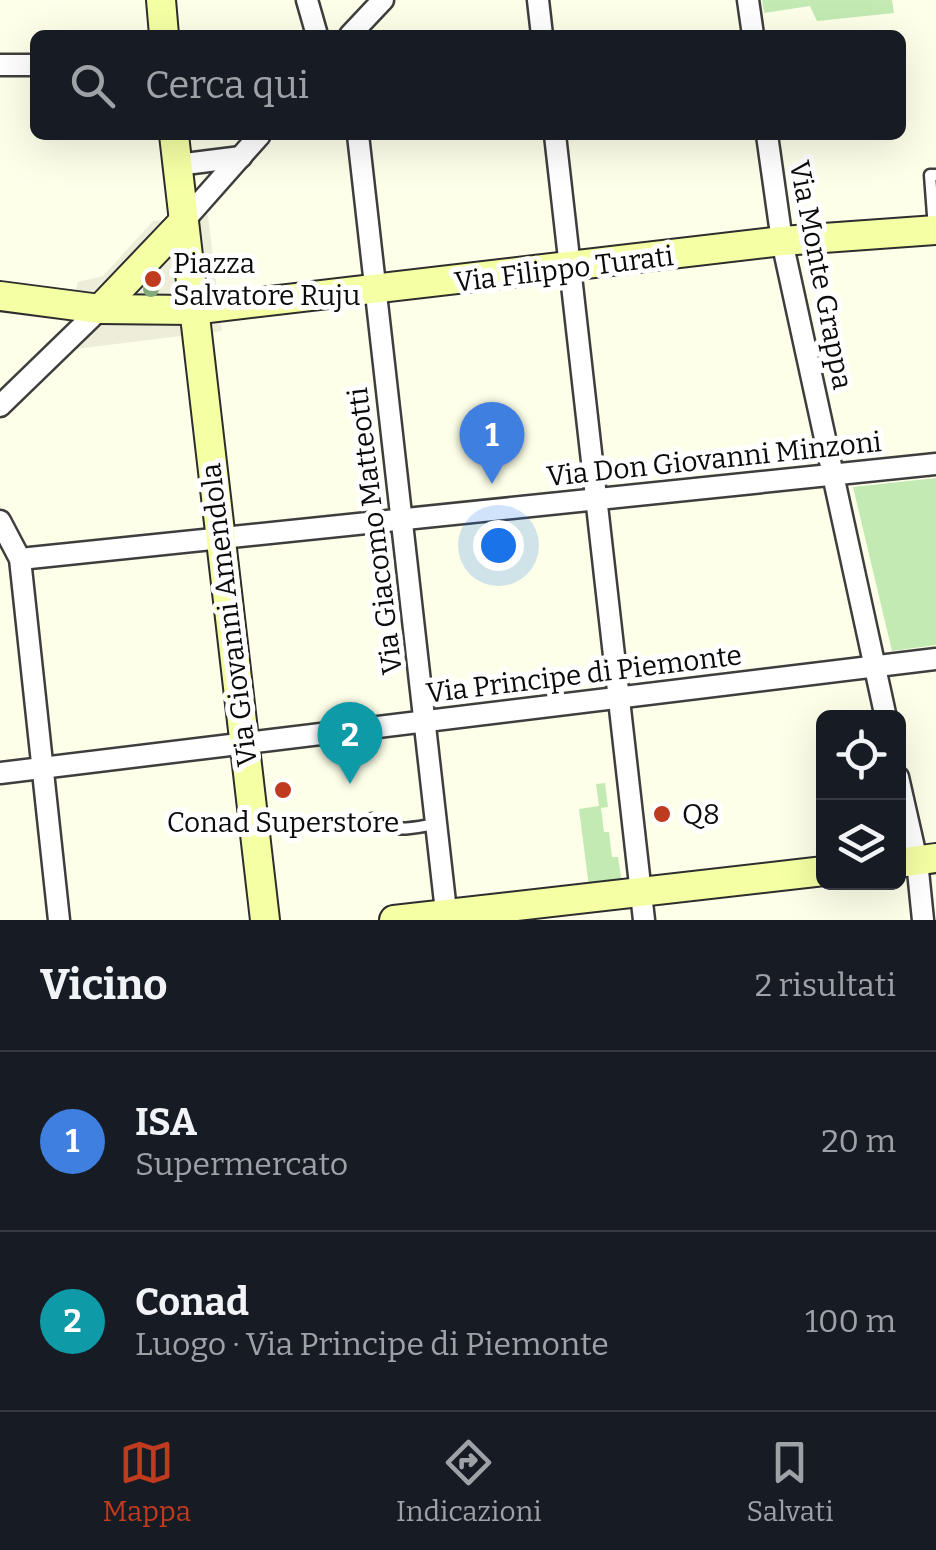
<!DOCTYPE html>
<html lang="it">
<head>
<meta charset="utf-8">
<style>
	body { margin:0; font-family:Bitter,serif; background:#242831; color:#f1f3f6 }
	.controls { position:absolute; right:30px; bottom:30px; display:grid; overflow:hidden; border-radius:15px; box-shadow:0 10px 40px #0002 }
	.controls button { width:90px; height:90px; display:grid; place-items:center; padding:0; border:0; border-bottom:2px solid #363941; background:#171b24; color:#f1f3f6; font:50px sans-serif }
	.you { position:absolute; left:498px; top:545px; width:35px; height:35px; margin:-25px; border:8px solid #fff; border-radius:50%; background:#1a73e8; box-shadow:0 0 0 15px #1a73e833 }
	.badge { display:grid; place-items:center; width:65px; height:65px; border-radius:50%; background:#be3b1f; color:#fff; font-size:32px; font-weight:700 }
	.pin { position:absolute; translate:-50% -82px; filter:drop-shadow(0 2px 5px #0008) }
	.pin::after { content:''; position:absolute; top:52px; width:35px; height:30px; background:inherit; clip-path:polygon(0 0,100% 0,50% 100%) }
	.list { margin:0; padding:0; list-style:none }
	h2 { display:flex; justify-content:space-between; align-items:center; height:130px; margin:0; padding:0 40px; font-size:42px }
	h2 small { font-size:32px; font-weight:400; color:#9ea1a6 }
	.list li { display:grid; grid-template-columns:65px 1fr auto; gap:30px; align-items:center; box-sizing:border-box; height:180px; padding:0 40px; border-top:2px solid #363941 }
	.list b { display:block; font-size:38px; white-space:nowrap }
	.list p { margin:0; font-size:32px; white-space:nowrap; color:#9ea1a6 }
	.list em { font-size:32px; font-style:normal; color:#9ea1a6 }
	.icon { flex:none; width:55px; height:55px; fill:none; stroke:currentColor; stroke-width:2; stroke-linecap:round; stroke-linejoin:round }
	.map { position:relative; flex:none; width:936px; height:920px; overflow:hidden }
	.search { position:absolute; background:#171b24; box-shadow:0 10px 40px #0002; left:30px; right:30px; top:30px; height:110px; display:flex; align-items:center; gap:25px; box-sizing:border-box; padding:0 35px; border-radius:15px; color:#9ea1a6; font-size:38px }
	.sheet { height:490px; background:#171b24 }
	nav { display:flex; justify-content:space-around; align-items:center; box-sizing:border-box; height:140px; border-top:2px solid #363941; background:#171b24; font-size:28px; color:#9ea1a6 }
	nav a { display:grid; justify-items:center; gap:5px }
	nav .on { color:#be3b1f }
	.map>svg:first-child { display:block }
	.green { fill:#c2eab2 }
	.plaza { fill:#eeedd9 }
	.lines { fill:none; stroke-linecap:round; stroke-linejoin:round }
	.lane-casing { stroke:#3e3e3e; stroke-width:15 }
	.street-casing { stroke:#3e3e3e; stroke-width:25 }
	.secondary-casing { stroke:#2d2d2d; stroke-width:32 }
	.lane { stroke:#fff; stroke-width:10 }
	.street { stroke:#fff; stroke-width:20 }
	.secondary { stroke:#f5ffa4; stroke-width:28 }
	.tree { fill:#81aa78 }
	.poi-dot { fill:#be3b1f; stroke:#fff; stroke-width:4 }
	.labels { text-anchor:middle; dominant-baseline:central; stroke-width:10; stroke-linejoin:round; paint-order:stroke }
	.poi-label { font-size:28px; fill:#0b0b0b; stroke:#fff; text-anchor:start }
	.street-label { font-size:28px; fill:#0b0b0b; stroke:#fff }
</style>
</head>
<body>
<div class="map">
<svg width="936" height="920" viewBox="0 0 936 920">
	<rect width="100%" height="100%" fill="#feffe9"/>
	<!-- green -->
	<g class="green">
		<path d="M 762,0 L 892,0 L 894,13 L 817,21 L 810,6 L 764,13 Z"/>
		<path d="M 936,478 L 936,645 L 892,651 L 853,487 Z"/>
		<path d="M 605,783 L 608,807 L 601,808 L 604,832 L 609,832 L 612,857 L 618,857 L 622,883 L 589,887 L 579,809 L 599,806 L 596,784 Z"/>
	</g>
	<!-- plaza -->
	<path class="plaza" d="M 208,215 L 222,331 L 75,349 L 67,320 L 78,282 L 103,276 L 153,221 Z"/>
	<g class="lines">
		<!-- lane casing -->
		<g class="lane-casing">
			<g id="lane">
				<path d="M 934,229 L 930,175 L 936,175"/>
				<path d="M 372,819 C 392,834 412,828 435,824"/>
			</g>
		</g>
		<!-- street casing -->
		<g class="street-casing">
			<g id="street">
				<path d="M 307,0 L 317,35"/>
				<path d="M 538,0 L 542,35"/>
				<path d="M 748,0 L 753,35"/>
				<path d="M 350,35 L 383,0"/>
				<path d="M 0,65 L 35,65"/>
				<path d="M 358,135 L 447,920"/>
				<path d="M 555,135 L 644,920"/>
				<path d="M 767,135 L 782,241 L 886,718"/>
				<path d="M 177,165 L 241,157"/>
				<path d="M 182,223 L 260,135"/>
				<path d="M 0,406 L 100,309"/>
				<path d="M 0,521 L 20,559 L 59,920"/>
				<path d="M 20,559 L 936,464"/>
				<path d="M 0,773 L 936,659"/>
				<path d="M 898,777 L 917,861 L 923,920"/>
			</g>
		</g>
		<!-- secondary casing -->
		<g class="secondary-casing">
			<g id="secondary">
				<path d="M 161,0 L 164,35"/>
				<path d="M 174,135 L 265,920"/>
				<path d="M 0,296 L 100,309 L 192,310 L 782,241 L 936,230"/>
				<path d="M 100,309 L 182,223"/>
				<path d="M 898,863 L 936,858"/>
				<path d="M 394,920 L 824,871"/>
			</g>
		</g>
		<!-- lane -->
		<use href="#lane" class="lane"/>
		<!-- street -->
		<use href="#street" class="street"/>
		<!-- secondary -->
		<use href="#secondary" class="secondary"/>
	</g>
	<!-- trees -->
	<circle class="tree" cx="151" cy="289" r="8"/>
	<!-- markers -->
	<g class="poi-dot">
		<circle cx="153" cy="279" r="10"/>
		<circle cx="283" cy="790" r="10"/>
		<circle cx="662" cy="814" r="10"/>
	</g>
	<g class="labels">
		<!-- poi labels -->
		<g class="poi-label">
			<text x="173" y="263">Piazza<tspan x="173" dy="32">Salvatore Ruju</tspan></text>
			<text x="682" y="814">Q8</text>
			<text x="283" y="822" text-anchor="middle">Conad Superstore</text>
		</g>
		<!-- street labels -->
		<g class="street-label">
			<text transform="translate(564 269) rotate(-7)">Via Filippo Turati</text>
			<text transform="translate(821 275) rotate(79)">Via Monte Grappa</text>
			<text transform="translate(714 459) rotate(-6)">Via Don Giovanni Minzoni</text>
			<text transform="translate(375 531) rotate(-97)">Via Giacomo Matteotti</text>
			<text transform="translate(229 615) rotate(-97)">Via Giovanni Amendola</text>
			<text transform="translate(584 674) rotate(-7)">Via Principe di Piemonte</text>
		</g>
	</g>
</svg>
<div class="controls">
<button><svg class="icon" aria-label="locate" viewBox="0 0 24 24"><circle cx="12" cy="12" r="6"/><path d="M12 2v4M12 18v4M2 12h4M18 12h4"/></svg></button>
<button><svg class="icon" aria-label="layers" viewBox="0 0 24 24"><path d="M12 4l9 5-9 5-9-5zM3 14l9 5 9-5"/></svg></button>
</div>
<div class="you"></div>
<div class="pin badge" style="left:492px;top:484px;background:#3f7fe0">1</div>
<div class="pin badge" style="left:350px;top:784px;background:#0f9aa8">2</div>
<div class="search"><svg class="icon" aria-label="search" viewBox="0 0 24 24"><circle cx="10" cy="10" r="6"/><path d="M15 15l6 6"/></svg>Cerca qui</div>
</div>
<section class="sheet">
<h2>Vicino<small>2 risultati</small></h2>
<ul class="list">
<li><span class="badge" style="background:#3f7fe0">1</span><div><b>ISA</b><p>Supermercato</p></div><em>20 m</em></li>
<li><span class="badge" style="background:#0f9aa8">2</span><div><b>Conad</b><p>Luogo · Via Principe di Piemonte</p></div><em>100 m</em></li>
</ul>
</section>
<nav>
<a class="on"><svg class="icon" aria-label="map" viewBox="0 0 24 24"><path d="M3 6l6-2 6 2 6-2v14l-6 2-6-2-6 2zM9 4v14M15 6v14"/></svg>Mappa</a>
<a><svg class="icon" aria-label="directions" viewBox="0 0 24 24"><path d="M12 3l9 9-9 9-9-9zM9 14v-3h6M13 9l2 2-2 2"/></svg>Indicazioni</a>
<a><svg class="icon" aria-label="saved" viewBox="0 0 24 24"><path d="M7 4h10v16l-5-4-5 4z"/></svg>Salvati</a>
</nav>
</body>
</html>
